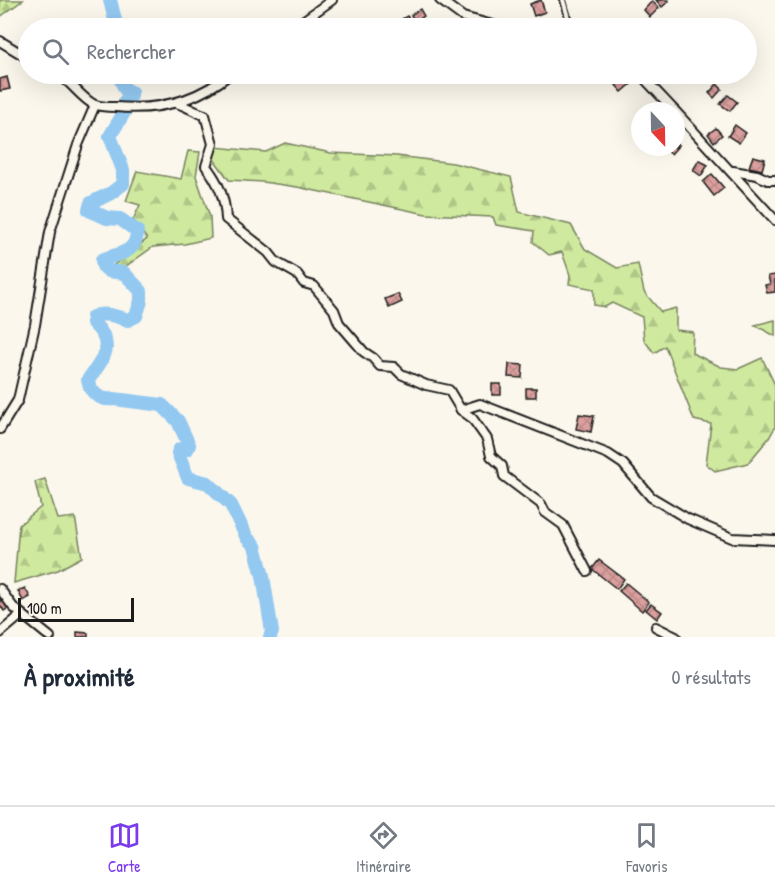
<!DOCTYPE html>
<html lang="fr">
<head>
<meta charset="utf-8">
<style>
	body { margin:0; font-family:"Patrick Hand",sans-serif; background:#f6f6f7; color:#1f2937 }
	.compass { position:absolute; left:631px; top:102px; width:54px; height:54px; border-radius:50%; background:#fff; box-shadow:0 6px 24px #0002; rotate:158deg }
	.scale { position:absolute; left:18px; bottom:15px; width:116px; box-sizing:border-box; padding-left:6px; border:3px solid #1c1c1c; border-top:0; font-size:16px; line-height:21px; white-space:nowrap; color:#1c1c1c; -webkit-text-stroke:4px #fbf7ec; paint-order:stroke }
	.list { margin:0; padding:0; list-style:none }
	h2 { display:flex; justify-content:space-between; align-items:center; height:78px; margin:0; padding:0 24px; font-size:26px }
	h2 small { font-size:20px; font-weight:400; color:#747a83 }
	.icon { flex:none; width:33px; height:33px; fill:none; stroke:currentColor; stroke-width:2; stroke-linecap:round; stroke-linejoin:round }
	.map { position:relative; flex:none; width:775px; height:637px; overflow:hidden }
	.search { position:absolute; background:#fff; box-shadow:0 6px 24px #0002; left:18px; right:18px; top:18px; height:66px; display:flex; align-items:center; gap:15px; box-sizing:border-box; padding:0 21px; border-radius:33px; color:#747a83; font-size:22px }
	.sheet { height:168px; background:#fff }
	nav { display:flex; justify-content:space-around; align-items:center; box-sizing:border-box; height:84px; border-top:2px solid #e0e1e3; background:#fff; font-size:16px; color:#747a83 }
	nav a { display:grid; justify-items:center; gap:3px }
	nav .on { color:#7c3aed }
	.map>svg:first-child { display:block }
	.forest { fill:url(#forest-firs); stroke:#76825e; stroke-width:1.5 }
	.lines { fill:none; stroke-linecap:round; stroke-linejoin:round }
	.river { stroke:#93c8f1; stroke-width:14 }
	.building { fill:url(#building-cross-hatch); stroke:#1c1c1c; stroke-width:1.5 }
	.lane-casing { stroke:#1c1c1c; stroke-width:8 }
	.street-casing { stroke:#1c1c1c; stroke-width:12 }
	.lane { stroke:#fbf7ec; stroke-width:4 }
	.street { stroke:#fbf7ec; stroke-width:8 }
</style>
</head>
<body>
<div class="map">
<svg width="775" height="637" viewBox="0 0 775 637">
	<defs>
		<pattern id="forest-firs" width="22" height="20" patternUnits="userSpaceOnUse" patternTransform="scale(1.5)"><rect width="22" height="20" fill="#cfe99f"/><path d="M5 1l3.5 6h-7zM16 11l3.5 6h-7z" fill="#b1c788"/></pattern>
		<pattern id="building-cross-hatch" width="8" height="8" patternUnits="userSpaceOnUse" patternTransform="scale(1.5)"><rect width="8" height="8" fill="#dba09e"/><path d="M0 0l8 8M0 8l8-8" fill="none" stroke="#bb8988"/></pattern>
	</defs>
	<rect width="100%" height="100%" fill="#fbf7ec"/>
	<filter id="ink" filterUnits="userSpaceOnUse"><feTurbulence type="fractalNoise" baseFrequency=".0167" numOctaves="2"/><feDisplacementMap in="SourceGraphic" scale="12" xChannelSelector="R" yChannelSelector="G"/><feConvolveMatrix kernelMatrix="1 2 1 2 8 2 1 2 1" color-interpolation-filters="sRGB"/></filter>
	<g filter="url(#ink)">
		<!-- forest -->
		<g class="forest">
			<path d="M 0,0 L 23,0 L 0,17 Z"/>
			<path d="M 285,143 L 331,153 L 397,156 L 453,163 L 511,177 L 519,212 L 571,225 L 585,249 L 617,268 L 638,264 L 644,292 L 661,312 L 676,308 L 676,330 L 693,332 L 692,353 L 721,367 L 738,369 L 762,358 L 775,385 L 775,427 L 769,438 L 748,463 L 715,471 L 706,464 L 711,424 L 694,420 L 665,346 L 654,353 L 644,340 L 642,317 L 612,303 L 605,307 L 594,305 L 594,289 L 569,284 L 570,275 L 562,252 L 549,255 L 533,242 L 534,231 L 496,225 L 493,217 L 426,214 L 297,187 L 263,182 L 229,180 L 213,158 L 215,147 L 266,152 Z"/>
			<path d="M 188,151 L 200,152 L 196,176 L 210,217 L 211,238 L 185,244 L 153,247 L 122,269 L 110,268 L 147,239 L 133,220 L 140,205 L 126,201 L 137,171 L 181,179 Z"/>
			<path d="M 775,320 L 775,336 L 755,325 Z"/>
			<path d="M 45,479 L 58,519 L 75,517 L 82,557 L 58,570 L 14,583 L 19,525 L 41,507 L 35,482 Z"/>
		</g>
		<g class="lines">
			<!-- river -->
			<g class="river">
				<path d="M 110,0 L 117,28"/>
				<path d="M 118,74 L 125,89 L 131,92 L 131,96 L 125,101 L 125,111 L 110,136 L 123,170 L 123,184 L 111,193 L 91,203 L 89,210 L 107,218 L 120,219 L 137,231 C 137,254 118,253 102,260 L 103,266 L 109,271 L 124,273 L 141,291 L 141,301 L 136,316 L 128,320 C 117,317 104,311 93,317 L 93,323 C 117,345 103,359 88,380 C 91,394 100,401 114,399 L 162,405 L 178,421 L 189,445 L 187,449 L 180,449 L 178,453 L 188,478 L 208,483 L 231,505 L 247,538 L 255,546 L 263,576 L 272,632 L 270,637"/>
			</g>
		</g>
		<!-- building -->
		<g class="building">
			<path d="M 541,0 L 545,12 L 534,16 L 530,4 Z"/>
			<path d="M 656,0 L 668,0 L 669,1 L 662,7 Z"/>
			<path d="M 652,1 L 659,8 L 650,17 L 644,10 Z"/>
			<path d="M 420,9 L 424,16 L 415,22 L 411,15 Z"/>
			<path d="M 407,16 L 412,23 L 401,28 L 397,22 Z"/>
			<path d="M 634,22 L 640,28 L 628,28 Z"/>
			<path d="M 601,74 L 606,74 L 608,77 L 600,81 L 597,76 Z"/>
			<path d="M 630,74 L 636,80 L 622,92 L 616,85 Z"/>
			<path d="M 665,74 L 682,74 L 684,77 L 674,85 Z"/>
			<path d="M 7,77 L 10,89 L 0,91 L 0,79 Z"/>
			<path d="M 717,84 L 722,89 L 714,98 L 709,93 Z"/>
			<path d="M 728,95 L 737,102 L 730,111 L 720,104 Z"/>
			<path d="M 655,105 L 662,111 L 650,111 Z"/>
			<path d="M 735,125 L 746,133 L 739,143 L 728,136 Z"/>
			<path d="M 716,128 L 722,135 L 714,142 L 708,134 Z"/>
			<path d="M 676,143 L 679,145 L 671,154 L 662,147 L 676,147 Z"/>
			<path d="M 753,156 L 765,159 L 762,170 L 749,167 Z"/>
			<path d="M 699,160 L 708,165 L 701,176 L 693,170 Z"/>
			<path d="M 712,174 L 724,188 L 714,196 L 703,182 Z"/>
			<path d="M 775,275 L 775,292 L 767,293 L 765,285 L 770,284 L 768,276 Z"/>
			<path d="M 398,294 L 402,302 L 389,308 L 385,299 Z"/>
			<path d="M 509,364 L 523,365 L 522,378 L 508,377 Z"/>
			<rect x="492" y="384" width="9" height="11"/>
			<rect x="526" y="388" width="10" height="9"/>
			<path d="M 579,414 L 594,416 L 591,432 L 576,429 Z"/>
			<path d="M 599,560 L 624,579 L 617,589 L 592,569 Z"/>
			<path d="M 626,583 L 649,602 L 642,611 L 619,591 Z"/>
			<path d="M 25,588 L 30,597 L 23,601 L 18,591 Z"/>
			<path d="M 0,594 L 10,607 L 4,611 L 0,605 Z"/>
			<path d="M 651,604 L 662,612 L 657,619 L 646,610 Z"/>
			<path d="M 77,632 L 88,633 L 88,637 L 77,637 Z"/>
		</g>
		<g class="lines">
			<!-- lane casing -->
			<g class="lane-casing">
				<path id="lane" d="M 563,0 L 571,28"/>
			</g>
			<!-- street casing -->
			<g class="street-casing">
				<g id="street">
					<path d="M 440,0 L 463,17 L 504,28"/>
					<path d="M 293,28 L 332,0"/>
					<path d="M 586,28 L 591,28"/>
					<path d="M 0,41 L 28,58"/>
					<path d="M 57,74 C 71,81 79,96 93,104 C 99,107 109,107 116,107 C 159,111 197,101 230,74"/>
					<path d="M 640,74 L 675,111"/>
					<path d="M 176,103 C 187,106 194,112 205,115 L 213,144 L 206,166 C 219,183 225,198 226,219 L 268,252 L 276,262 L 297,274 L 304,283 L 314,286 L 334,310 L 339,323 L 364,352 L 373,358 L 380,366 L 394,367 L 401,374 L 426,385 L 449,390 L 461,410 L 472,418 L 487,439 L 491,456 L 502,466 L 504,476 L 541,504 L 545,512 L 563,525 L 587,571"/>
					<path d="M 676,112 L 775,220"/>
					<path d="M 733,171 L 757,175 L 768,180 L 775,180"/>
					<path d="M 461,410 L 480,404 L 608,454 L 623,464 L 651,497 L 688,519 L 732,538 L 775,540"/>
					<path d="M 0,429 L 18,400 L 35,325 L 50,232 L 78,145 L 95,105"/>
					<path d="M 0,589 L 13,607 L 50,637"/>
					<path d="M 656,627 L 676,637"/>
					<path d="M 0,633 L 21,615"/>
				</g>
			</g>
			<!-- lane -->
			<use href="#lane" class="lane"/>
			<!-- street -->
			<use href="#street" class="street"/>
		</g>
	</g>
</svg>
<svg class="compass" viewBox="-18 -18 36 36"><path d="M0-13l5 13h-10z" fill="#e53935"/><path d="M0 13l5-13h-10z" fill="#747a83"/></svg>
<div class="scale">100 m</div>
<div class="search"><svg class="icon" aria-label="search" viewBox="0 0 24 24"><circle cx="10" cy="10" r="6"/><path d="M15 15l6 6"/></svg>Rechercher</div>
</div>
<section class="sheet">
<h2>À proximité<small>0 résultats</small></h2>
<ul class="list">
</ul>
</section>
<nav>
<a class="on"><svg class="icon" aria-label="map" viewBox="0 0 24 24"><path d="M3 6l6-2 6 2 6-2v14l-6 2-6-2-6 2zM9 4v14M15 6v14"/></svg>Carte</a>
<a><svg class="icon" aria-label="directions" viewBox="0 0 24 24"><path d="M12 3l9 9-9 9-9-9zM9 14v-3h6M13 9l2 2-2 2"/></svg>Itinéraire</a>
<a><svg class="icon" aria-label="saved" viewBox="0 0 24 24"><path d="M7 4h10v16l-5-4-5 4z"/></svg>Favoris</a>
</nav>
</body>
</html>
